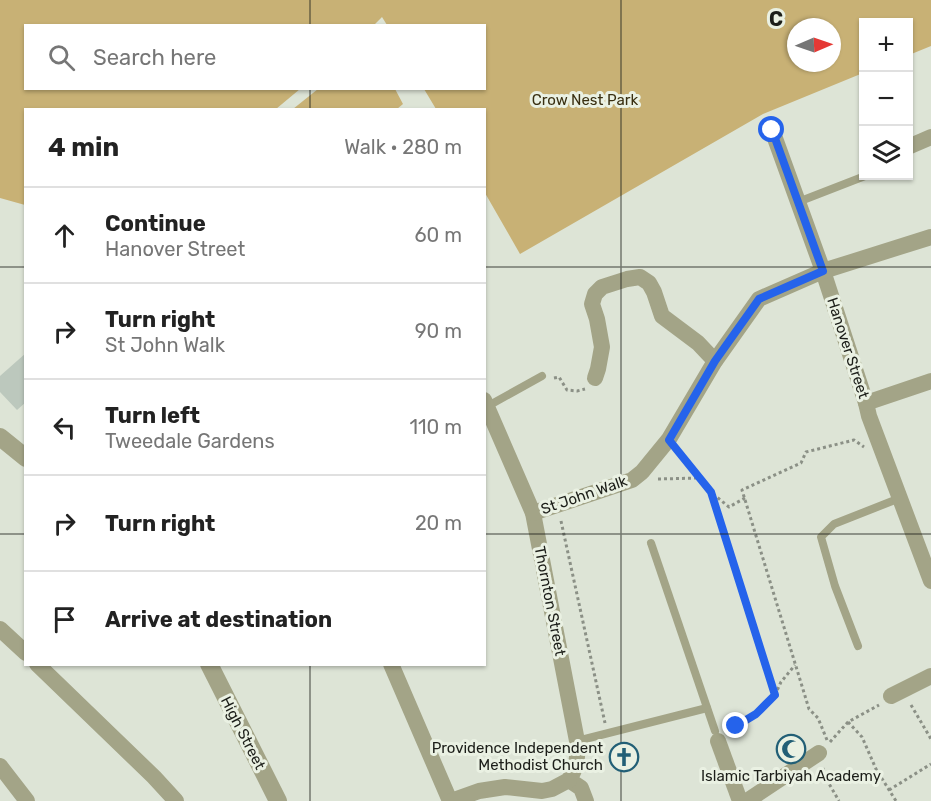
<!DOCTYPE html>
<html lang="en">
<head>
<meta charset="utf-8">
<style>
	body { margin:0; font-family:Rubik,sans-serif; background:#f6f6f6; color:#222 }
	.controls { position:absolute; right:18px; top:18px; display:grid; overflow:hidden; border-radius:0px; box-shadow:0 2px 4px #0004 }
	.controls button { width:54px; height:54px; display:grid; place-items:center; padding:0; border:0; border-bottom:2px solid #e0e0e0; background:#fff; color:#222; font:30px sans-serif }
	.compass { position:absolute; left:787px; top:18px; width:54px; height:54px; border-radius:50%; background:#fff; box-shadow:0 2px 4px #0004; rotate:88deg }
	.stop { position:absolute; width:18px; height:18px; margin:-14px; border:4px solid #2563eb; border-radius:50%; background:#fff }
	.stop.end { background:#2563eb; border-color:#fff; box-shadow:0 2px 6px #0008 }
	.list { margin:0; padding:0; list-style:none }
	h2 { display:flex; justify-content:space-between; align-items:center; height:78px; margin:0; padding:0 24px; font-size:26px }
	h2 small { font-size:20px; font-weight:400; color:#767676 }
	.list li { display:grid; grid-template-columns:39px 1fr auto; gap:18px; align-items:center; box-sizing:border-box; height:96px; padding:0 24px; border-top:2px solid #e0e0e0 }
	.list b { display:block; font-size:22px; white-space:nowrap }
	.list p { margin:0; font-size:20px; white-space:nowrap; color:#767676 }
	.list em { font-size:20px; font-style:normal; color:#767676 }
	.icon { flex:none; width:33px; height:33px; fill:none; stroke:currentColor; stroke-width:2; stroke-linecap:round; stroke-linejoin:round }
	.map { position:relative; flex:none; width:931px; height:801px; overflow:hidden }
	.search { position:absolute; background:#fff; box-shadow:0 2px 4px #0004; left:24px; top:24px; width:462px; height:66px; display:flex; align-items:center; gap:15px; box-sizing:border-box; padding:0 21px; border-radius:0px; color:#767676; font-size:22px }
	.panel { position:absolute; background:#fff; box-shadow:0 2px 4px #0004; left:24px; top:108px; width:462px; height:558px; border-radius:0px }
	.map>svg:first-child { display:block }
	.green { fill:#c8b175; fill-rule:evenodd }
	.building { fill:#bcc8bd }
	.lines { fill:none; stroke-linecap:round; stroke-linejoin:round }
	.path { stroke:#8b9086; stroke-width:3; stroke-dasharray:3 3; stroke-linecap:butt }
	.service { stroke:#a3a487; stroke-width:8 }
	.minor { stroke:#a3a487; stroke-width:16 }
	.tertiary { stroke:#a3a487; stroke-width:18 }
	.route { stroke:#2563eb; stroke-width:8 }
	.grid { fill:none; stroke:#1c1e19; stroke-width:1.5; stroke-opacity:0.55 }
	.labels { text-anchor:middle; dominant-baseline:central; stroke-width:6; stroke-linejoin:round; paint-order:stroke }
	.park-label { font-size:15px; fill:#392f11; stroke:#eaf1e3 }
	.street-label { font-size:15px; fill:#1c1e19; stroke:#eaf1e3 }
	.poi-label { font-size:15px; fill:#1c1e19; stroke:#eaf1e3; text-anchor:end }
	.grid-label { font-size:20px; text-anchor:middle; font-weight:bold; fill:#1c1e19; stroke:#eaf1e3; stroke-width:6; stroke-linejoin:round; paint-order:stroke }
</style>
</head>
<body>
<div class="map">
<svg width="931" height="801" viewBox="0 0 931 801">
	<rect width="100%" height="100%" fill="#dde4d6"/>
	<!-- green -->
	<g class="green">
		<path d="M 0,0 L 931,0 L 931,46 L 909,55 L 908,22 L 864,22 L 863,73 L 763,114 L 520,254 L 485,193 L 484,110 L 436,109 L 424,89 L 484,88 L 484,26 L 387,25 L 382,17 L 373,26 L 26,26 L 26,88 L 300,89 L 276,109 L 26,110 L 25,205 L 0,198 ZM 796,27 L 832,27 L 832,63 L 796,63 Z"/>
		<path d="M 318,89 L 395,89 L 403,104 L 397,109 L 293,109 Z"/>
	</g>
	<!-- building -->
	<path class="building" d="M 26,353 L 26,402 L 17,410 L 0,392 L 0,376 Z"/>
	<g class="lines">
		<!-- path -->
		<g class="path">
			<path d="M 554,378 L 559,377 L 567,390 L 577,391 L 585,389"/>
			<path d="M 678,452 L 711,492 L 775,695"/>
			<path d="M 658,479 L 699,478"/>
			<path d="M 713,494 L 729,507 L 745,498"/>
			<path d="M 561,521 L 605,723"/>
			<path d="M 911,705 L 931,739"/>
			<path d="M 848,722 L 862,737 L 876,769 L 896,801"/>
			<path d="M 726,728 L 736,726 L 756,714 L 775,695 L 781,682 L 795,665"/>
			<path d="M 827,740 L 818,718 L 809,709 L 742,490 L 801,463 L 806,452 L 854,440 L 864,447"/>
			<path d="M 830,742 L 848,722 L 879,705"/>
			<path d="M 823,768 L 824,775 L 839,801"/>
			<path d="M 889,790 L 931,764"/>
		</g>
		<!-- service -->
		<g class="service">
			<path d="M 798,202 L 865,176"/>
			<path d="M 488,406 L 542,376"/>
			<path d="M 651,543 L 715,731"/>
			<path d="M 858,646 L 835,586 L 821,537 L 834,524 L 900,498"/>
			<path d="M 577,741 L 707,708"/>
		</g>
		<!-- minor -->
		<g class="minor">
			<path d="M 772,130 L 823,271 L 866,403 L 869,416 L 931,581"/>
			<path d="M 908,147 L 931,137"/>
			<path d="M 595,378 L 598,369 L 602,347 L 597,319 L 592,304 L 595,294 L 602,287 L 627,279 L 640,277 L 649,283 L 654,292 L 662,316 L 698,343 L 715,361"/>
			<path d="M 484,400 L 533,513 L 577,741 C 578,757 577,767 569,780 L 581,788 L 586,801"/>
			<path d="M 866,403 L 931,381"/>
			<path d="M 533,513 L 632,480 L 642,472 L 669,439 L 715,361 L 759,299 L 823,271 L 931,237"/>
			<path d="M 0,629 L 26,653"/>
			<path d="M 37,664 L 154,777 L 176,801"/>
			<path d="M 391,664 L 450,801"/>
			<path d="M 891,696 L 931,676"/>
			<path d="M 718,741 L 740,801"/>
			<path d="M 0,766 L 27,801"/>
			<path d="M 451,801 L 479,791 L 505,787 L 542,791 L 552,789 L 569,780"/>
			<path d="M 747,801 L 819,753"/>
		</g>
		<!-- tertiary -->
		<g class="tertiary">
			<path d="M 0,437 L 26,458"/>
			<path d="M 209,664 L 278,801"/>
		</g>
	</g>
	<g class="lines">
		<!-- route -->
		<path class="route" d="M 736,726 L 756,714 L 775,695 L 711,492 L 669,440 L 715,361 L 759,299 L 823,271 L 772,130"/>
	</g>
	<!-- grid -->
	<path class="grid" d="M 310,0 L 310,26M 621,0 L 621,801M 310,88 L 310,110M 0,267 L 26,267M 484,267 L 931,267M 0,534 L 26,534M 484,534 L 931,534M 310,664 L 310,801"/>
	<!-- icons -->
	<defs>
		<g id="mosque-ring" transform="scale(1.5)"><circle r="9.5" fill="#eaf1e3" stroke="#225f76" stroke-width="1.5"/><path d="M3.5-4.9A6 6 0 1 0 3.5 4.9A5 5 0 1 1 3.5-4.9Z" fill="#225f76"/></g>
		<g id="church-ring" transform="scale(1.5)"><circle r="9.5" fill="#eaf1e3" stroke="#225f76" stroke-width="1.5"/><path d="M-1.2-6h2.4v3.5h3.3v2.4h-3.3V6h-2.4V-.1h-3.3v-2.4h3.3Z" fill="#225f76"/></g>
	</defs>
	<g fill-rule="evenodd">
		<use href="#mosque-ring" x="791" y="749"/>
		<use href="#church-ring" x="624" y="757"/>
	</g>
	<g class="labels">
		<!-- park labels -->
		<g class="park-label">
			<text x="585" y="100">Crow Nest Park</text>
		</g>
		<!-- street labels -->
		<g class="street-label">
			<text transform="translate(848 348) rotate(72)">Hanover Street</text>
			<text transform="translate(584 495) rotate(-19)">St John Walk</text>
			<text transform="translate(550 601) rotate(79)">Thornton Street</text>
			<text transform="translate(243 733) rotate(63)">High Street</text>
		</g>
		<!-- poi labels -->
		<g class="poi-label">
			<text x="603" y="748">Providence Independent<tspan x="603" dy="17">Methodist Church</tspan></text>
			<text x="791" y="776" text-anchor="middle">Islamic Tarbiyah Academy</text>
		</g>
	</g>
	<g class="grid-label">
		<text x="776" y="26">C</text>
	</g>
</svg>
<div class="controls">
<button>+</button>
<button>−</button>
<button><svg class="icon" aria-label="layers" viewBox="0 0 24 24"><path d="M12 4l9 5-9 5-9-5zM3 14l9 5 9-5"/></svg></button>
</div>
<svg class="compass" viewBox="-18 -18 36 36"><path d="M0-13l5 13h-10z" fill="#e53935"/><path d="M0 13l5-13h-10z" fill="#767676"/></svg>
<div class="stop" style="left:772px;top:130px"></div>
<div class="stop end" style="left:736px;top:726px"></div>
<div class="search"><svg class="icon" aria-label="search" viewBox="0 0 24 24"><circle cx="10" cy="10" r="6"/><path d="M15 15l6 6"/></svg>Search here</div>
<section class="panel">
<h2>4 min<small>Walk · 280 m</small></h2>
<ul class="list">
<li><svg class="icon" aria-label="ahead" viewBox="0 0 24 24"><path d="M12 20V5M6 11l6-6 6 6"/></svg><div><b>Continue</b><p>Hanover Street</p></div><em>60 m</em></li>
<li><svg class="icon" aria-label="right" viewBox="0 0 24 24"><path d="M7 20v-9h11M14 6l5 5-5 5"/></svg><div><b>Turn right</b><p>St John Walk</p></div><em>90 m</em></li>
<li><svg class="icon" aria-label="left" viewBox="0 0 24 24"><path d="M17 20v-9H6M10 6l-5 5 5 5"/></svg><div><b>Turn left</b><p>Tweedale Gardens</p></div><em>110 m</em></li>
<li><svg class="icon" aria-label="right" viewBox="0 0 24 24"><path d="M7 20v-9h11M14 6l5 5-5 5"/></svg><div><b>Turn right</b></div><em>20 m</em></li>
<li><svg class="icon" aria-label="arrive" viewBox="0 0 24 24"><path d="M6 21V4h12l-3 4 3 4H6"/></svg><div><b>Arrive at destination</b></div></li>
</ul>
</section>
</div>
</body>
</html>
